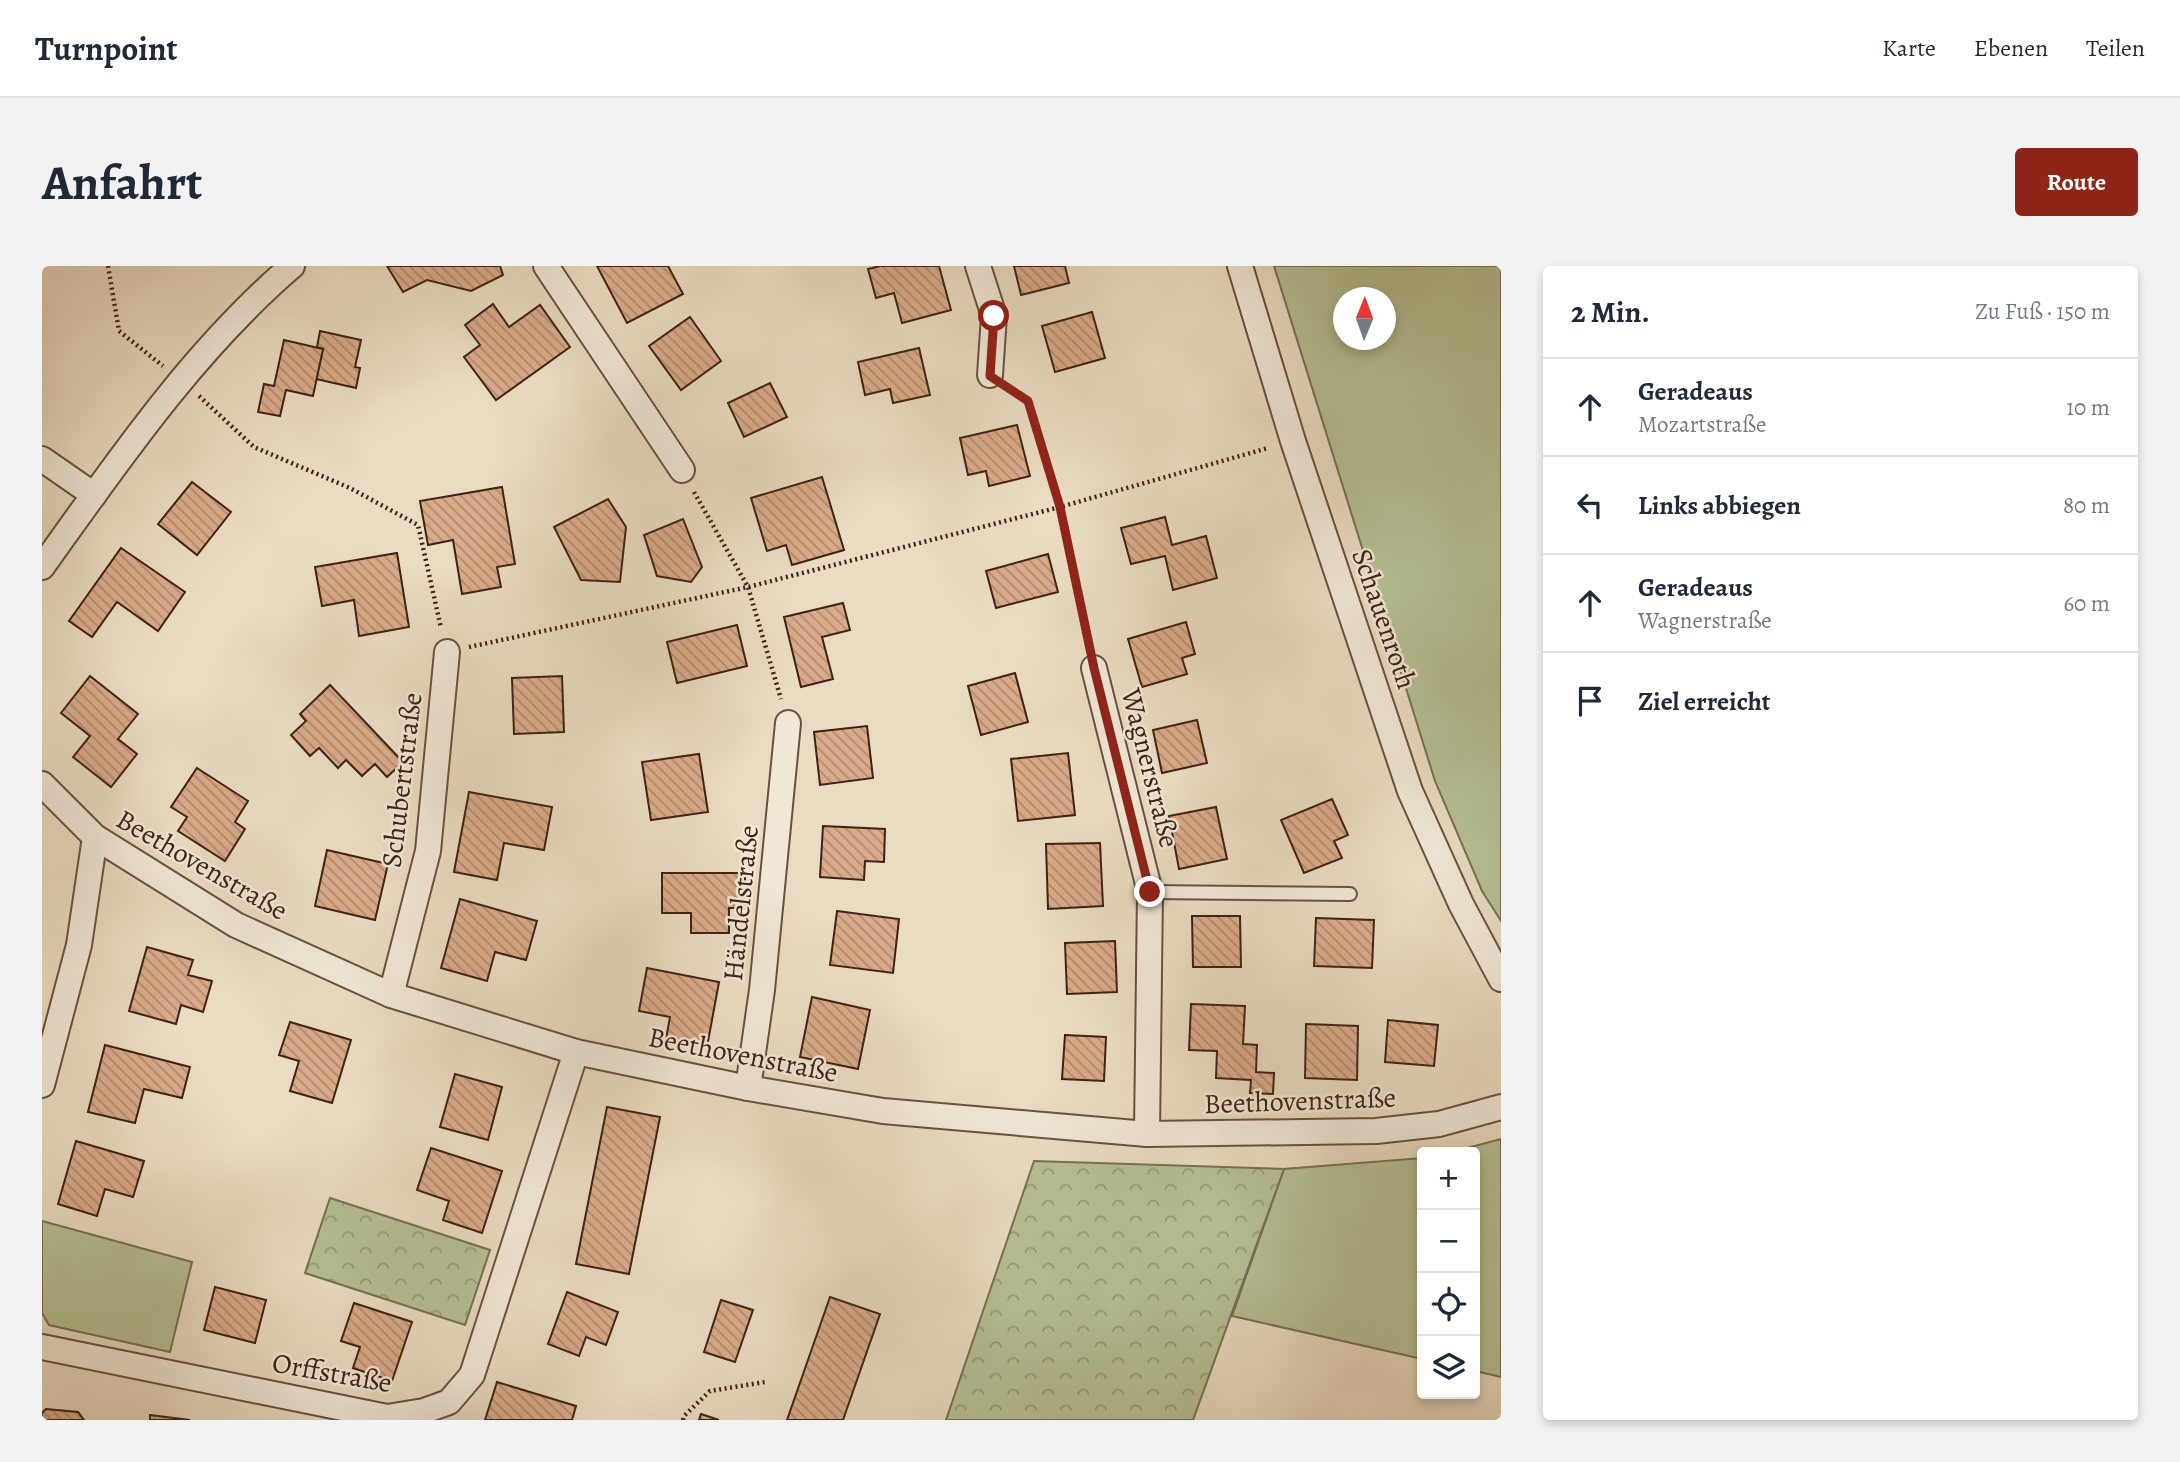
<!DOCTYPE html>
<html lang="de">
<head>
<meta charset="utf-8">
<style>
	body { margin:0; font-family:Alegreya,serif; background:#f2f2f3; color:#1f2937 }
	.controls { position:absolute; right:21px; bottom:21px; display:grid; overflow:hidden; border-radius:7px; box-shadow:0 4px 10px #0003 }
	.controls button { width:63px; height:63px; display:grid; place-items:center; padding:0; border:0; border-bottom:2px solid #e0e1e3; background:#fff; color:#1f2937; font:35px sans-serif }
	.compass { position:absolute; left:1291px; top:21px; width:63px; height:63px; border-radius:50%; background:#fff; box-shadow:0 4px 10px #0003; rotate:1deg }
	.stop { position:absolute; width:21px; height:21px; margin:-16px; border:5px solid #8f2418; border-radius:50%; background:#fff }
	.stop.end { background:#8f2418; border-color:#fff; box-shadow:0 2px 7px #0008 }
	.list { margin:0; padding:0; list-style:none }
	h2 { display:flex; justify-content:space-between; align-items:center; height:91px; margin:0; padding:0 28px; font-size:30px }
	h2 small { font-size:23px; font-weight:400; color:#747a83 }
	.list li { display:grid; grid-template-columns:46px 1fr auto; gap:21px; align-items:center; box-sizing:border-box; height:98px; padding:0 28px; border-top:2px solid #e0e1e3 }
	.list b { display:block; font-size:26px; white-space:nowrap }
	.list p { margin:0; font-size:23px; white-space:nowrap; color:#747a83 }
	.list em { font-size:23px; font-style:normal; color:#747a83 }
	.icon { flex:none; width:38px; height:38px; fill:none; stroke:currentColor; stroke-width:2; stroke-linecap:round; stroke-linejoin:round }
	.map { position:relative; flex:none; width:1459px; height:1154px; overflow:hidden; border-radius:7px }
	header { display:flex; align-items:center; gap:42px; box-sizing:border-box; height:98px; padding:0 35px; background:#fff; border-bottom:2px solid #e0e1e3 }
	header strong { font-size:33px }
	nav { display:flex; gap:38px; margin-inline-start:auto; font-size:24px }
	.intro { display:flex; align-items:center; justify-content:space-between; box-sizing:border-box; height:168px; padding:0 42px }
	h1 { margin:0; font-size:49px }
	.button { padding:18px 32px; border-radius:7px; background:#8f2418; color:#fff; font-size:24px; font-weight:700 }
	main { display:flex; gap:42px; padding:0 42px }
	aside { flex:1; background:#fff; border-radius:7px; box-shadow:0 4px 10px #0003 }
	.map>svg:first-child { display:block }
	.green { fill:#b6c095; stroke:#7a7055; stroke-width:2; fill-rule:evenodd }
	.forest { fill:url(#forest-crowns); stroke:#7a7055; stroke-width:2 }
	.building { fill:url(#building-back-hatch); stroke:#3f2115; stroke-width:2 }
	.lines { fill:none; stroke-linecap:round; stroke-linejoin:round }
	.service-casing { stroke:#6a5040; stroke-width:16 }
	.minor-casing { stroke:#6a5040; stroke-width:28 }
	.path { stroke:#3f2115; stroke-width:4.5; stroke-dasharray:2 3.5; stroke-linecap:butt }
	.service { stroke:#f1e8d8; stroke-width:12 }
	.minor { stroke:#f1e8d8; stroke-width:24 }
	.route { stroke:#8f2418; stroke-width:9 }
	.labels { text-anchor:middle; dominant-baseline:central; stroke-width:5; stroke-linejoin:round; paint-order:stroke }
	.street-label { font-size:28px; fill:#3f2115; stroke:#f1e8d8 }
</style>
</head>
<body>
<header>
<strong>Turnpoint</strong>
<nav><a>Karte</a><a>Ebenen</a><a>Teilen</a></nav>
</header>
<div class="intro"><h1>Anfahrt</h1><a class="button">Route</a></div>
<main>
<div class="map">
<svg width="1459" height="1154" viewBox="0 0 1459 1154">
	<defs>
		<pattern id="forest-crowns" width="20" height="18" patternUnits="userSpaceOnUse" patternTransform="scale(1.75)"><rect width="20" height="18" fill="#b6c095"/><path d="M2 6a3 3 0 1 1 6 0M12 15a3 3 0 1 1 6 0" fill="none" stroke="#959c78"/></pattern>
		<pattern id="building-back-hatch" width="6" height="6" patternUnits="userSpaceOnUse" patternTransform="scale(1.75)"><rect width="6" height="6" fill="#daab8a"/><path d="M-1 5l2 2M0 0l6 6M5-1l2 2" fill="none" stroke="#b28b70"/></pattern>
	</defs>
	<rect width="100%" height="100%" fill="#eadcc3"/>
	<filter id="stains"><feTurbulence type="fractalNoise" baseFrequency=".00286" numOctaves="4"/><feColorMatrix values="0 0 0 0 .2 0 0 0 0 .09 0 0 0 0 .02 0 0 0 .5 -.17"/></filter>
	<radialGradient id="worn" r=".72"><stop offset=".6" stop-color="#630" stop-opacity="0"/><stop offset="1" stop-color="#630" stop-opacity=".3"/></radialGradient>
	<!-- green -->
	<g class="green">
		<path d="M 1232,0 L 1459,0 L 1459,655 L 1440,625 L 1393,515 ZM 1302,32 L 1344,32 L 1344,74 L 1302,74 Z"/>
		<path d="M 1459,873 L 1459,1111 L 1433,1105 L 1433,886 L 1410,886 Z"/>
		<path d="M 1380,892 L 1380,1093 L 1190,1050 L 1242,903 Z"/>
		<path d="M 0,955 L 150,996 L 128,1086 L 7,1059 L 0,1047 Z"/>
	</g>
	<!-- forest -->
	<g class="forest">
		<path d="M 992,895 L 1242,903 L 1151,1154 L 904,1154 Z"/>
		<path d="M 288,932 L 448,984 L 423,1059 L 263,1007 Z"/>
	</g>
	<!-- building -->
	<g class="building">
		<path d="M 345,0 L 458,0 L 461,9 L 429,25 L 385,14 L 361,26 Z"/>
		<path d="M 555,0 L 626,0 L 641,28 L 585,57 Z"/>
		<path d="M 838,0 L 897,0 L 909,44 L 860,57 L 852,27 L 834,32 L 826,3 Z"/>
		<path d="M 972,0 L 1023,0 L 1027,17 L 979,29 Z"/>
		<path d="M 451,38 L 467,61 L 498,39 L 528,81 L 454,134 L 422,91 L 438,79 L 423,59 Z"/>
		<path d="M 1050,46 L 1063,92 L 1013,106 L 1000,60 Z"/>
		<path d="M 648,51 L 679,95 L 639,124 L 607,80 Z"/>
		<path d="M 278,65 L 319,74 L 313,101 L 318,102 L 314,122 L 274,113 L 281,83 L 275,81 Z"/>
		<path d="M 242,74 L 281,83 L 271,130 L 244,124 L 238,150 L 216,146 L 222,118 L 232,120 Z"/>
		<path d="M 877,82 L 888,129 L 851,137 L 848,123 L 823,129 L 816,96 Z"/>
		<path d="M 728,117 L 745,151 L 702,171 L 686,137 Z"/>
		<path d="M 975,159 L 988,210 L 947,220 L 944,205 L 926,209 L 918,172 Z"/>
		<path d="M 780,211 L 802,284 L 750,299 L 744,279 L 725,285 L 709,232 Z"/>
		<path d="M 150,216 L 189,246 L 155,289 L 116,258 Z"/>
		<path d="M 460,221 L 473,298 L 455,301 L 459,321 L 420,328 L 411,274 L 386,279 L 378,235 Z"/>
		<path d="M 566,233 L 584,261 L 578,316 L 539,314 L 512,261 Z"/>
		<path d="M 1123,251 L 1130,279 L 1164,270 L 1175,312 L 1131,324 L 1123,290 L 1089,298 L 1079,262 Z"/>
		<path d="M 641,253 L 660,301 L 649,316 L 615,310 L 602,269 Z"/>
		<path d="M 79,282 L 143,326 L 116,365 L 75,336 L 50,371 L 27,355 Z"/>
		<path d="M 355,287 L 367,361 L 317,370 L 312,334 L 280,340 L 273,301 Z"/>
		<path d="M 1006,288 L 1016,326 L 954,342 L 944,305 Z"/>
		<path d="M 801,337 L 808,364 L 780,371 L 791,413 L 759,421 L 742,351 Z"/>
		<path d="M 1144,356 L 1153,388 L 1140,392 L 1145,408 L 1100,421 L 1086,373 Z"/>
		<path d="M 695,359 L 705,400 L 635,417 L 625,376 Z"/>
		<path d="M 973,407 L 986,456 L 939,469 L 926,420 Z"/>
		<path d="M 48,410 L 96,448 L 76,473 L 95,488 L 69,521 L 31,491 L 48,470 L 19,447 Z"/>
		<path d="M 520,410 L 522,466 L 472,468 L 470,412 Z"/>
		<path d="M 288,419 L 361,496 L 345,511 L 333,498 L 320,510 L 304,494 L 296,502 L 277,482 L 268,490 L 249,469 L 264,455 L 258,448 Z"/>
		<path d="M 1155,454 L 1165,497 L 1120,507 L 1111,464 Z"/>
		<path d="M 825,460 L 831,512 L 778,519 L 772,466 Z"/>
		<path d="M 1026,487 L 1033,549 L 976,555 L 969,493 Z"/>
		<path d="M 657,488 L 666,546 L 609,554 L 600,496 Z"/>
		<path d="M 155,502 L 206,535 L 193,556 L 203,563 L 183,595 L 136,565 L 145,551 L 129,541 Z"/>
		<path d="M 427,526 L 510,541 L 502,584 L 462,577 L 455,614 L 412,606 Z"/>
		<path d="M 1290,533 L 1306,569 L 1292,575 L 1300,592 L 1262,607 L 1239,554 Z"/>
		<path d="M 1174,541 L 1185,593 L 1137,603 L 1127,550 Z"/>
		<path d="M 781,560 L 843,563 L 842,596 L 823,595 L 822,614 L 778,611 Z"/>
		<path d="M 1058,577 L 1061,640 L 1006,643 L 1004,578 Z"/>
		<path d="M 285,584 L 346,598 L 333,654 L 273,640 Z"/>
		<path d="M 620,607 L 703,607 L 703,642 L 687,642 L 687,667 L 649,667 L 649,647 L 620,647 Z"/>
		<path d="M 418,633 L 495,655 L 484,694 L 453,686 L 445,715 L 399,702 Z"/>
		<path d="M 795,645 L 857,653 L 851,707 L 788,699 Z"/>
		<path d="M 1150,650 L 1198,650 L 1199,701 L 1151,701 Z"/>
		<path d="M 1274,652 L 1332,654 L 1330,702 L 1272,700 Z"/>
		<path d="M 1073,675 L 1075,726 L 1025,728 L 1023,677 Z"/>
		<path d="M 105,681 L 151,694 L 146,709 L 170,715 L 161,746 L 139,739 L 134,758 L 87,745 Z"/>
		<path d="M 605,702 L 677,716 L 665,781 L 624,773 L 628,751 L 597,745 Z"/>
		<path d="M 770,731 L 828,744 L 816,803 L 758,791 Z"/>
		<path d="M 1149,738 L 1203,740 L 1201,778 L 1215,779 L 1214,806 L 1232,807 L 1231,828 L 1208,827 L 1209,814 L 1174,812 L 1175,785 L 1147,784 Z"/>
		<path d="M 1346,754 L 1396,759 L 1392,800 L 1343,796 Z"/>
		<path d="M 248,756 L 309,774 L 290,837 L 248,825 L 257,795 L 237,789 Z"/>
		<path d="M 1264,758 L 1316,760 L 1315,814 L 1263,812 Z"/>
		<path d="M 1023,769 L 1064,771 L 1062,815 L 1020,813 Z"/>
		<path d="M 63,779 L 148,801 L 140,832 L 102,823 L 93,857 L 46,846 Z"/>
		<path d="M 413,808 L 460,821 L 446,874 L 398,861 Z"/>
		<path d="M 565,841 L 618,851 L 587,1008 L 534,998 Z"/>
		<path d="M 34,875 L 102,895 L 91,931 L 63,923 L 55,950 L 16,938 Z"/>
		<path d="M 389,882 L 460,905 L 440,967 L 401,954 L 407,935 L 375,924 Z"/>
		<path d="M 173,1021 L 224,1034 L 213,1077 L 162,1064 Z"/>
		<path d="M 525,1026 L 576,1046 L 564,1079 L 544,1071 L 537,1090 L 506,1078 Z"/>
		<path d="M 788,1031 L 838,1048 L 801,1154 L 745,1154 Z"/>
		<path d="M 679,1034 L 711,1044 L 693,1096 L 662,1086 Z"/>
		<path d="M 312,1037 L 370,1056 L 350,1115 L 311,1102 L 318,1081 L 299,1075 Z"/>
		<path d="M 455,1116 L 534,1140 L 530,1154 L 443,1154 Z"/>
		<path d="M 4,1143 L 36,1146 L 42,1154 L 0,1154 L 0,1147 Z"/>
		<path d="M 659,1148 L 677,1154 L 657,1154 Z"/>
		<path d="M 108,1149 L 148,1154 L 108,1154 Z"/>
	</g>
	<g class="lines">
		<!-- service casing -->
		<g class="service-casing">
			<path id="service" d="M 1108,626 L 1308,628"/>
		</g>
		<!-- minor casing -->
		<g class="minor-casing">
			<g id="minor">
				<path d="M 504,0 L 640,204"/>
				<path d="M 936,0 L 952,50 L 948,109"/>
				<path d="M 1198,0 L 1251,175 L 1368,525 L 1419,638 L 1459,713"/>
				<path d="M 0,193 L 52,229"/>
				<path d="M 0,301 C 76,195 151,85 250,0"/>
				<path d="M 1052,402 L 1108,626 L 1105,868"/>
				<path d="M 0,518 L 53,571 L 194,659 L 349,729 L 534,786 L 706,822 L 841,845 L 1105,868 L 1334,865 L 1397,858 L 1459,841"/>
				<path d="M 349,729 L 386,585 L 405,386"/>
				<path d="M 0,819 L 37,679 L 53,571"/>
				<path d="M 706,822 L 720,724 L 746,457"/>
				<path d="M 0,1081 L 345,1151 L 382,1145 L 407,1136 L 430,1109 L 534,786"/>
			</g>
		</g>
		<!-- path -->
		<g class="path">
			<path d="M 66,0 L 77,65 L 121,100"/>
			<path d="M 968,123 L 986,135 L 1018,241 L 1047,377"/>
			<path d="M 157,130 L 212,181 L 308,222 L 376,259 L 399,362"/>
			<path d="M 652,226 L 706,321 L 739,433"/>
			<path d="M 427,381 L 706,321 L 1018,241 L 1226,182"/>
			<path d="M 641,1154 L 642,1150 L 668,1125 L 723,1116"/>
		</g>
		<!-- service -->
		<use href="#service" class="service"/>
		<!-- minor -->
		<use href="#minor" class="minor"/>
	</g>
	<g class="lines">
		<!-- route -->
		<path class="route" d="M 952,50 L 948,110 L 986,135 L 1018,241 L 1052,402 L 1108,626"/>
	</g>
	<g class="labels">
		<!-- street labels -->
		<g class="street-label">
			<text transform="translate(1342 353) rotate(71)">Schauenroth</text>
			<text transform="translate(1108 502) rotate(76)">Wagnerstraße</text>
			<text transform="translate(360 514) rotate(-83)">Schubertstraße</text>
			<text transform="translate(160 599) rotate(30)">Beethovenstraße</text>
			<text transform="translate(699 637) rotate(-84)">Händelstraße</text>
			<text transform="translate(701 789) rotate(11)">Beethovenstraße</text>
			<text transform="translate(1258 835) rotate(-2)">Beethovenstraße</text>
			<text transform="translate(290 1107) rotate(10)">Orffstraße</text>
		</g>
	</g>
	<rect width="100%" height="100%" filter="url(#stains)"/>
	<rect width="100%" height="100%" fill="url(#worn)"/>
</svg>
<div class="controls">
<button>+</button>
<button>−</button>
<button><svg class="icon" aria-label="locate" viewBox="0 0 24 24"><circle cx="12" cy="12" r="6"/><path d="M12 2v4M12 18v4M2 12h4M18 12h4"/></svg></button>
<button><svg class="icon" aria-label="layers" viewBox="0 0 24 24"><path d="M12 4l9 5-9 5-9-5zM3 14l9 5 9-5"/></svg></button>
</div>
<svg class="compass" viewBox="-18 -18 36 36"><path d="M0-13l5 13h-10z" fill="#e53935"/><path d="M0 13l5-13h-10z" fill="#747a83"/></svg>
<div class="stop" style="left:952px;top:50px"></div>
<div class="stop end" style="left:1108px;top:626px"></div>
</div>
<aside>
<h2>2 Min.<small>Zu Fuß · 150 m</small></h2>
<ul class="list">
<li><svg class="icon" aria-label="ahead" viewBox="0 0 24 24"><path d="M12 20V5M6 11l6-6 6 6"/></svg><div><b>Geradeaus</b><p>Mozartstraße</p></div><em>10 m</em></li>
<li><svg class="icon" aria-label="left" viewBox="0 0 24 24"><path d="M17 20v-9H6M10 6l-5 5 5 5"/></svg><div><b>Links abbiegen</b></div><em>80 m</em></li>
<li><svg class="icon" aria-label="ahead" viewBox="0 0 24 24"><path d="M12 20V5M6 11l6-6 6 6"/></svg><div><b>Geradeaus</b><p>Wagnerstraße</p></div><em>60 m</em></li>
<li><svg class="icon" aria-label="arrive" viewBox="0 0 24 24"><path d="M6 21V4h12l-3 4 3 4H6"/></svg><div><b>Ziel erreicht</b></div></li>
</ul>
</aside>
</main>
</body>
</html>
